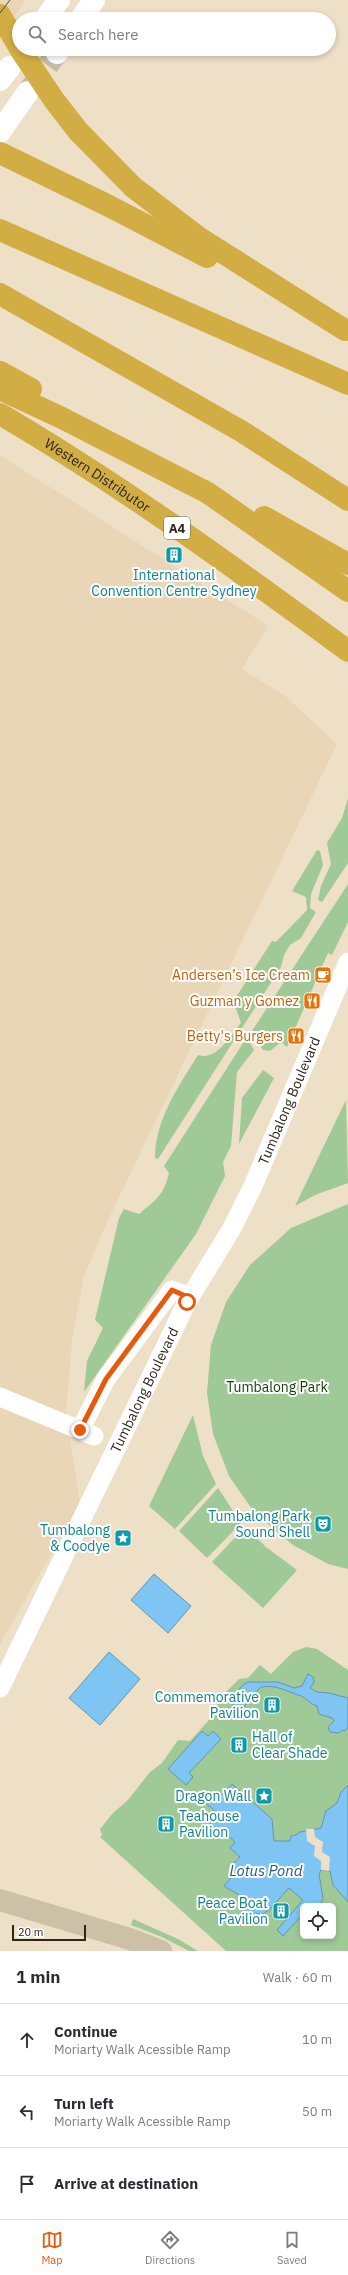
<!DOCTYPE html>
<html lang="en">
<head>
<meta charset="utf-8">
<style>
	body { margin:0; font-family:"IBM Plex Sans",sans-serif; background:#f7f7f7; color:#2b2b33 }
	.controls { position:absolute; right:12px; bottom:12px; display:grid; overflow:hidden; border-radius:6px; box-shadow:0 2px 6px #0003 }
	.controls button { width:36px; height:36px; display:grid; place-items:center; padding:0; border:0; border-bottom:1px solid #e1e1e2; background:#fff; color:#2b2b33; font:20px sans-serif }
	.scale { position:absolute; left:12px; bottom:10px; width:74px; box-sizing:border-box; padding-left:4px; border:2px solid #2b261d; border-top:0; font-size:11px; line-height:14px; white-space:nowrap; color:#2b261d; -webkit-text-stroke:3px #fff; paint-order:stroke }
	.stop { position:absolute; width:12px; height:12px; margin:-9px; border:3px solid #ea580c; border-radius:50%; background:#fff }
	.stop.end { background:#ea580c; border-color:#fff; box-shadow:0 1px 4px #0008 }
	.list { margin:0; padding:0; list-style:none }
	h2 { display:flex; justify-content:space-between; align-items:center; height:52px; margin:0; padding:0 16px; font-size:17px }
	h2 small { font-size:13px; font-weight:400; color:#7c7c81 }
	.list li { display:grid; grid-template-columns:26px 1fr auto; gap:12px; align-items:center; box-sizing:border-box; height:72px; padding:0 16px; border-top:1px solid #e1e1e2 }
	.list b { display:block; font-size:15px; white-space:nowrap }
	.list p { margin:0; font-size:13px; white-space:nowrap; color:#7c7c81 }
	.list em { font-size:13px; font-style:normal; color:#7c7c81 }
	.icon { flex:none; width:22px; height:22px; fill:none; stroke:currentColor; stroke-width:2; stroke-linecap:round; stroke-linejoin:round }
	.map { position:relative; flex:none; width:348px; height:1951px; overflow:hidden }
	.search { position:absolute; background:#fff; box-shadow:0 2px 6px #0003; left:12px; right:12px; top:12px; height:44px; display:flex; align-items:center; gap:10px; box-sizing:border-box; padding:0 14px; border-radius:22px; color:#7c7c81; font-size:15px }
	.sheet { height:268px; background:#fff }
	nav { display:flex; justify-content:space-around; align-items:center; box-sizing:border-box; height:56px; border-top:1px solid #e1e1e2; background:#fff; font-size:11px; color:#7c7c81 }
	nav a { display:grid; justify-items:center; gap:2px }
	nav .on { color:#ea580c }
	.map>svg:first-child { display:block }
	.built { fill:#e9d6b7 }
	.green { fill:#9fc996; fill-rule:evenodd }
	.water { fill:#7ec5f3; stroke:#6595b3 }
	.pier { fill:#eedfc7 }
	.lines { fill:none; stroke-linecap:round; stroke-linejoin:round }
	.tertiary-tunnel { stroke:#c7baa5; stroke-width:22; stroke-dasharray:22 11; stroke-linecap:butt }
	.pedestrian { stroke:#fff; stroke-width:19 }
	.tertiary { stroke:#fff; stroke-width:22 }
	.secondary { stroke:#ccc1a6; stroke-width:22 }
	.motorway { stroke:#d2ad44; stroke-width:22 }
	.tram { stroke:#524b3f; stroke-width:1 }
	.route { stroke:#ea580c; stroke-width:5 }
	.labels { text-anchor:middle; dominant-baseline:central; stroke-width:4; stroke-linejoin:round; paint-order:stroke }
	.shield { fill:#fff; stroke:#6b6761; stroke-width:1 }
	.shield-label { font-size:13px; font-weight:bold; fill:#2b261d }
	.street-label { font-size:14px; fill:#2b261d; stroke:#fff }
	.culture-label { font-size:14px; fill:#0d838f; stroke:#fff; text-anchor:end }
	.food-label { font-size:14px; fill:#c56008; stroke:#fff; text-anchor:end }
	.park-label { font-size:14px; fill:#114205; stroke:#fff }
	.water-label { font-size:15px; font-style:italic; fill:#265b7a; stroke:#fff }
</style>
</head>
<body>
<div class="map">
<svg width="348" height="1951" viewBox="0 0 348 1951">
	<rect width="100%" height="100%" fill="#eedfc7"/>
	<!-- built -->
	<g class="built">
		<path d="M 0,0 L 26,0 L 0,36 Z"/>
		<path d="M 0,455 L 268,626 L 242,669 L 285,696 L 337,744 L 108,1220 L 84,1276 L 72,1340 L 66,1414 L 81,1510 L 56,1545 L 0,1644 Z"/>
	</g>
	<!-- green -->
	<g class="green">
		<path d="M 348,798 L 348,863 L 322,902 L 318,900 L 321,886 L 331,864 L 327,843 L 342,818 Z"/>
		<path d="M 317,850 L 320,851 L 323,865 L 311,894 L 310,908 L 316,912 L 301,938 L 290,945 L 284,955 L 281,967 L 158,1159 L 155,1158 C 155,1120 178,1087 198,1055 C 217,1061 230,1036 241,1023 L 236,1009 L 231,1005 L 272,941 L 276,942 L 307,910 L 306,897 L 292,891 Z"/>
		<path d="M 348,884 L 348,922 L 332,955 L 328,953 L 287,1047 L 281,1042 L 270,1051 L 263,1050 L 252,1031 Z"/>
		<path d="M 247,1037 L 254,1050 L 237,1072 L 231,1146 L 223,1162 L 225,1176 L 196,1234 L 84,1392 L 87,1361 L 103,1328 L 95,1320 L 119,1218 L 124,1209 L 139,1214 C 156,1200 164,1195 169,1173 L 164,1166 Z"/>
		<path d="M 263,1070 L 274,1078 L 239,1144 L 242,1098 Z"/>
		<path d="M 346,1100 L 348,1183 L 315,1195 L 295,1206 Z"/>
		<path d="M 348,1204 L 348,1569 L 328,1564 L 293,1545 L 254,1512 L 229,1476 L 213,1434 L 207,1393 L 211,1345 L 226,1302 L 250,1265 L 291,1228 Z"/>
		<path d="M 193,1415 L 203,1456 L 216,1484 L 175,1529 L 149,1506 Z"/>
		<path d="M 218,1488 L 241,1523 L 207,1558 L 179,1531 Z"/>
		<path d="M 245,1527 L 266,1547 L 297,1570 L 263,1608 L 212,1562 Z"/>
		<path d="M 306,1647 L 317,1649 L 348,1670 L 348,1951 L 226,1951 L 100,1837 L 102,1835 L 100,1829 L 113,1813 L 128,1800 L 150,1772 L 162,1763 L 178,1740 L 190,1741 L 219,1709 L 216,1702 L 239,1679 L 248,1678 L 260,1665 L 271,1674 L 293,1652 ZM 303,1906 L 333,1906 L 333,1936 L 303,1936 Z"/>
		<path d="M 133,1919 L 178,1939 L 198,1951 L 189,1951 L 162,1937 L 131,1925 Z"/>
	</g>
	<!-- water -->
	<g class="water">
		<path d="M 154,1574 L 191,1606 L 168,1633 L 131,1600 Z"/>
		<path d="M 109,1652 L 140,1679 L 100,1725 L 69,1698 Z"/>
		<path d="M 308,1674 L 313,1677 L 314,1682 L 310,1688 L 317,1692 L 329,1693 L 348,1698 L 348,1727 L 345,1731 L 342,1730 L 339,1733 L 330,1732 L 328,1727 L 334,1721 L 332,1718 L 319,1714 L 317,1706 C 310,1704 306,1698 301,1696 C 288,1692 276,1684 261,1687 L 249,1700 L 240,1713 L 232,1706 L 237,1700 L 234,1695 L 243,1685 L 248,1682 L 278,1682 L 294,1688 L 302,1686 Z"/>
		<path d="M 202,1731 L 208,1736 L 213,1731 L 221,1739 L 189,1773 L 193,1777 L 186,1785 L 168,1769 Z"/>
		<path d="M 232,1784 L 272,1819 L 274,1841 L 290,1841 L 291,1836 L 296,1835 L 300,1832 L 321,1828 L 326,1811 L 337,1803 L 341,1792 L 348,1785 L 348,1902 L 333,1885 L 330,1871 L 321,1870 L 319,1874 L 323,1898 L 320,1906 L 303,1906 L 303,1914 L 283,1936 L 277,1930 L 303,1900 L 289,1888 L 269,1910 L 261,1915 L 257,1913 L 248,1920 L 244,1917 C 252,1897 237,1895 224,1886 L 236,1872 L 231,1866 L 240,1857 L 230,1848 L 235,1842 L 221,1829 L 215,1835 L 208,1827 L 217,1813 L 206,1803 L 212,1796 L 217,1800 Z"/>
	</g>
	<!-- pier -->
	<path class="pier" d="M 306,1829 L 314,1829 L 315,1837 L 323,1842 L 322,1852 L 330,1857 L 329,1871 L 321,1870 L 321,1861 L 314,1856 L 315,1846 L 307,1841 Z"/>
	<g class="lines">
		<!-- tertiary-tunnel -->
		<path class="tertiary-tunnel" d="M 28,92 L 57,53"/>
		<!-- pedestrian -->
		<g class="pedestrian">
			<path d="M 0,1397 L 94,1436"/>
			<path d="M 80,1430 L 106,1379 L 172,1290 L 190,1297"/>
			<path id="s1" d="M 0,1688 L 187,1302 L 232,1228 L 253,1186 L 348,962"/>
		</g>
		<!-- tertiary -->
		<g class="tertiary">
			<path d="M 45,19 L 59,0"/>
			<path d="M 81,19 L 94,0"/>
			<path d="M 57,53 L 59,49"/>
			<path d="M 0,80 L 10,67"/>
			<path d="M 0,132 L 28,92"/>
		</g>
		<!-- secondary -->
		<path class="secondary" d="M 0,1900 L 130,1939 L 161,1951"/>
		<!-- motorway -->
		<g class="motorway">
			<path d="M 0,15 L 19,47"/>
			<path d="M 20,49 L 54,100 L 78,131 L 133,187 L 198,237 L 345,330"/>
			<path d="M 0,153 L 109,206 L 207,257"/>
			<path d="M 0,230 L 348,384"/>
			<path d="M 0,294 L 241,431 L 348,500"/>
			<path d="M 0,372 L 31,389"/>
			<path d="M 0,389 L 62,418 L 208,493 L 348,591"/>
			<path id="s2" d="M 0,414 C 121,485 235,568 348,651"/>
			<path d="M 264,517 L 348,564"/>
		</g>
		<!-- tram -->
		<path class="tram" d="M 0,13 L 10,0"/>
	</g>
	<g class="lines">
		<!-- route -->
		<path class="route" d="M 80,1430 L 106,1379 L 172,1290 L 190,1298 L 187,1302"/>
	</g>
	<!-- icons -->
	<defs>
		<g id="building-square" transform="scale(0.9)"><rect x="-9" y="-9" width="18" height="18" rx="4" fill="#0f9aa8" stroke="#fff"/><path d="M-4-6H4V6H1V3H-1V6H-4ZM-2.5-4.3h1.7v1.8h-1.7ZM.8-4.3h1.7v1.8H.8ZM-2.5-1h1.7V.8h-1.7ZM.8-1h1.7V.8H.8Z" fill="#fff"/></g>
		<g id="cafe-square" transform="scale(0.9)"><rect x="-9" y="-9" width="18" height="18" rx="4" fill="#e8710a" stroke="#fff"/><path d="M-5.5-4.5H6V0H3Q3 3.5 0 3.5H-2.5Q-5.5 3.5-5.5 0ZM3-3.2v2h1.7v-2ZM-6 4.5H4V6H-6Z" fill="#fff"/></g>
		<g id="restaurant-square" transform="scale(0.9)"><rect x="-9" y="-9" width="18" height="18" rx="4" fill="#e8710a" stroke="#fff"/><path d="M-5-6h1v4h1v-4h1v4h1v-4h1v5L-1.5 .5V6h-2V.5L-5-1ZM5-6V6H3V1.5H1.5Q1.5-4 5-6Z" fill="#fff"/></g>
		<g id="theatre-square" transform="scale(0.9)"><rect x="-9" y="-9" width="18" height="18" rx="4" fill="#0f9aa8" stroke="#fff"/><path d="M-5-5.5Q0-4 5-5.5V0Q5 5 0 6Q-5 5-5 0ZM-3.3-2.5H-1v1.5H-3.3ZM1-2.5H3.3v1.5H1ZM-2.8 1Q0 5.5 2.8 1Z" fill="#fff"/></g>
		<g id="sight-square" transform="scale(0.9)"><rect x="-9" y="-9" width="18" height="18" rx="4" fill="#0f9aa8" stroke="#fff"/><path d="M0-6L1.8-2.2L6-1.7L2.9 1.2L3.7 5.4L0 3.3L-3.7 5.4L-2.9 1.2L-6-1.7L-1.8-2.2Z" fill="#fff"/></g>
	</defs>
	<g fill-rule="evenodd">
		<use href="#building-square" x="174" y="555"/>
		<use href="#cafe-square" x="323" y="975"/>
		<use href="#restaurant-square" x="312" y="1001"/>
		<use href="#restaurant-square" x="296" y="1036"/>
		<use href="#theatre-square" x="323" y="1524"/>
		<use href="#sight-square" x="123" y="1538"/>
		<use href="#building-square" x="272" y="1705"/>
		<use href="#building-square" x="239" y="1745"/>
		<use href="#sight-square" x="264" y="1796"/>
		<use href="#building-square" x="166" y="1824"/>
		<use href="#building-square" x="281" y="1911"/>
	</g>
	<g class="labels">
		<!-- shield labels -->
		<rect class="shield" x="164" y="517" width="26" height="22" rx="3"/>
		<g class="shield-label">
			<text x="177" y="528">A4</text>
		</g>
		<!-- street labels -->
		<g class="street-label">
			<text stroke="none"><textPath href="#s2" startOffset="115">Western Distributor</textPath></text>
			<text stroke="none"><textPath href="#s1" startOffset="655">Tumbalong Boulevard</textPath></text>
			<text stroke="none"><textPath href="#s1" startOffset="331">Tumbalong Boulevard</textPath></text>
		</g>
		<!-- culture labels -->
		<g class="culture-label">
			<text x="174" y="575" text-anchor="middle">International<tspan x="174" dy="16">Convention Centre Sydney</tspan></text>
			<text x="310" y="1516">Tumbalong Park<tspan x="310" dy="16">Sound Shell</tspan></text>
			<text x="110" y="1530">Tumbalong<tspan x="110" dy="16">&amp; Coodye</tspan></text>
			<text x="259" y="1697">Commemorative<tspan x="259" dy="16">Pavilion</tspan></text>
			<text x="252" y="1737" text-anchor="start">Hall of<tspan x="252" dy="16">Clear Shade</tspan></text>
			<text x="251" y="1796">Dragon Wall</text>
			<text x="179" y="1816" text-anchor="start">Teahouse<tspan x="179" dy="16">Pavilion</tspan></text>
			<text x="268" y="1903">Peace Boat<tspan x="268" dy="16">Pavilion</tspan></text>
		</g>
		<!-- food labels -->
		<g class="food-label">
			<text x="310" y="975">Andersen’s Ice Cream</text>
			<text x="299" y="1001">Guzman y Gomez</text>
			<text x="283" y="1036">Betty's Burgers</text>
		</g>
		<!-- park labels -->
		<g class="park-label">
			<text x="277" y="1387">Tumbalong Park</text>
		</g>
		<!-- water labels -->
		<g class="water-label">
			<text x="266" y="1870">Lotus Pond</text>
		</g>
	</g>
</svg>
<div class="controls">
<button><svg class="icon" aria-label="locate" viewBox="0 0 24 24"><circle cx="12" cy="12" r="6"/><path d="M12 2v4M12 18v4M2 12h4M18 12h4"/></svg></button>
</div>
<div class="scale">20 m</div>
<div class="stop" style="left:187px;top:1302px"></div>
<div class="stop end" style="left:80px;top:1430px"></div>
<div class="search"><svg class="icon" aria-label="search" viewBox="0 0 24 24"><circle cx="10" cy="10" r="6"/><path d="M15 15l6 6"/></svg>Search here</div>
</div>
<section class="sheet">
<h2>1 min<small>Walk · 60 m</small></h2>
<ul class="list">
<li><svg class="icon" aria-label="ahead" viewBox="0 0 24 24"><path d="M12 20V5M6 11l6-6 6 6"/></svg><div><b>Continue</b><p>Moriarty Walk Acessible Ramp</p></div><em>10 m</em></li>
<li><svg class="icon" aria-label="left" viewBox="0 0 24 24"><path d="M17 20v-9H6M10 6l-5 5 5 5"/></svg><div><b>Turn left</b><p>Moriarty Walk Acessible Ramp</p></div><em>50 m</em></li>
<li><svg class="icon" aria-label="arrive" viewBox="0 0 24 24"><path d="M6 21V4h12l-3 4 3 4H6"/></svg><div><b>Arrive at destination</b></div></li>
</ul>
</section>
<nav>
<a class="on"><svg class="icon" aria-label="map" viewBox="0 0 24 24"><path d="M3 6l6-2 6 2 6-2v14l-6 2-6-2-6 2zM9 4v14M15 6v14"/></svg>Map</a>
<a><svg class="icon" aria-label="directions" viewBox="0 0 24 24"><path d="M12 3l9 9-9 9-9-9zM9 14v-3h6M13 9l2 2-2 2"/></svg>Directions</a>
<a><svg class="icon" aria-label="saved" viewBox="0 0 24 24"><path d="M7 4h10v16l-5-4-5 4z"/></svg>Saved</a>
</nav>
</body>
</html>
